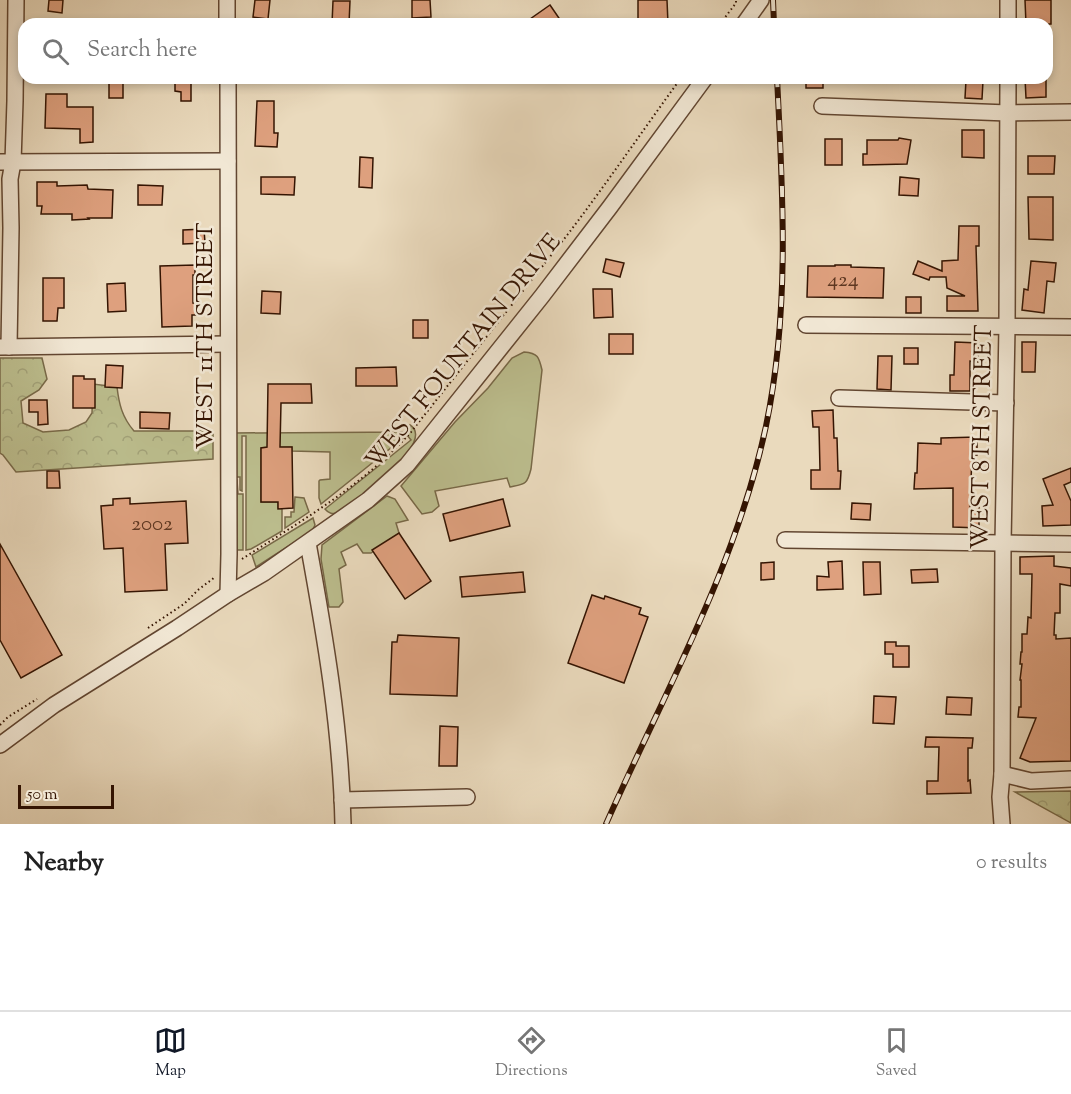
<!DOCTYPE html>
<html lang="en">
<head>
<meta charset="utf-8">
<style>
	body { margin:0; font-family:"Sorts Mill Goudy",serif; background:#f2f2f2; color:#222 }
	.scale { position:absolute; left:18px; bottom:15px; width:96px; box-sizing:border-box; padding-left:6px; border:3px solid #341402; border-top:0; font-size:16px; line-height:21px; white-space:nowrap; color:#341402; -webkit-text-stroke:4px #f1e7d4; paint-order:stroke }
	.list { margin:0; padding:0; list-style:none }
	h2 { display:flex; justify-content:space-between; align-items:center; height:78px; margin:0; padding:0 24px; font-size:26px }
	h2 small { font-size:20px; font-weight:400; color:#767676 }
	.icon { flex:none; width:33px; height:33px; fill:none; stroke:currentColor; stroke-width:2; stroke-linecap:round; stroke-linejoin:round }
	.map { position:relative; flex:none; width:1071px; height:824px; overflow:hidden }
	.search { position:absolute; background:#fff; box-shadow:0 3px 9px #0003; left:18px; right:18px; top:18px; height:66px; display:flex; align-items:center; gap:15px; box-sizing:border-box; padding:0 21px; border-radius:18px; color:#767676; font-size:22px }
	.sheet { height:186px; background:#fff }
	nav { display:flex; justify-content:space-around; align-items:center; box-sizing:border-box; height:84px; border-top:2px solid #e0e0e0; background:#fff; font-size:16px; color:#767676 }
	nav a { display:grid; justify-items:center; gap:3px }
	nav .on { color:#111827 }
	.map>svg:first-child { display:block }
	.green { fill:#bcbe8e; stroke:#786948; stroke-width:1.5 }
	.forest { fill:url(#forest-crowns); stroke:#786948; stroke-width:1.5 }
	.building { fill:#dea07e; stroke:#341402; stroke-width:1.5 }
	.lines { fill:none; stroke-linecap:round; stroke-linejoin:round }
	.minor-casing { stroke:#624631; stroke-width:18 }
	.path { stroke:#341402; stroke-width:2; stroke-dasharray:1.5 3; stroke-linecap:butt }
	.minor { stroke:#f1e7d4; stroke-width:15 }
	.rail-casing { stroke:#341402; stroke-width:6 }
	.rail { stroke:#f1e7d4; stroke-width:4; stroke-dasharray:11; stroke-linecap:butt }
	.labels { text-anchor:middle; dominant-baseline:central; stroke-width:5; stroke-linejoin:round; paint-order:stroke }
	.number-label { font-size:21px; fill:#5e3721 }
	.street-label { font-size:24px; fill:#341402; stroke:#f1e7d4 }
</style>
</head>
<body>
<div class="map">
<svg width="1071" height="824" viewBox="0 0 1071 824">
	<defs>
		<pattern id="forest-crowns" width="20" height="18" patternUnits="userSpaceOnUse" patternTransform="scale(1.5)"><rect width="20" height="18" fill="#bcbe8e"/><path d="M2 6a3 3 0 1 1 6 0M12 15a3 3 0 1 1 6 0" fill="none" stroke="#a2a279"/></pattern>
	</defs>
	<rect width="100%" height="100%" fill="#eadabd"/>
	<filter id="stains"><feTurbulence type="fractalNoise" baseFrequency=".00333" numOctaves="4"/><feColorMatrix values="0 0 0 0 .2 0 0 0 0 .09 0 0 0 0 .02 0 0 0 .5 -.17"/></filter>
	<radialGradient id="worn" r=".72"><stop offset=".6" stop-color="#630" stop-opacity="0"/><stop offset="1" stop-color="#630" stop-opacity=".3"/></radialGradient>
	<!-- green -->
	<g class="green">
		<path d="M 524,352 C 538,353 539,357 542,370 L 531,469 C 527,485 525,484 510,487 L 507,478 L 435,491 L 439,506 L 432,512 L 422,514 L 401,486 L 455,422 L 488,388 L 512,358 Z"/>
		<path d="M 410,425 C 438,443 352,503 339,513 C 332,514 329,514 325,509 L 411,440 L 407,435 L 321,504 L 319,498 L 319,481 L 320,480 L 330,479 L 330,452 L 292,451 L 292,447 L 261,448 L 261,502 L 278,502 L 278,508 L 282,509 L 282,531 L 251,549 L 246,550 L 246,436 L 242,436 L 242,491 L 240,490 L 240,477 L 235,477 L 234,433 L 409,432 Z"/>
		<path d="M 235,480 L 237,480 L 238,494 L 243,494 L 243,550 L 236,550 Z"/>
		<path d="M 387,496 L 395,499 L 408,520 L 396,523 L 399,533 L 371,553 L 363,553 L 357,544 L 341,552 L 346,565 L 339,569 L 343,602 L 339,607 L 329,607 L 321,559 L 322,545 Z"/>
		<path d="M 295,497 L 304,498 L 309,512 L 285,528 L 285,517 L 291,517 L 291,512 L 294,512 Z"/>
		<path d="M 313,518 L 315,525 L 312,531 L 256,567 L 252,555 Z"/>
	</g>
	<!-- forest -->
	<g class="forest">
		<path d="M 0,358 L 42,358 L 47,379 L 39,390 L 21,401 L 23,423 L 43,432 L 69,430 L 86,422 L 92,413 L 93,384 L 117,387 C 119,404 122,417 134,431 L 213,431 L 213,459 L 16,472 L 3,455 L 0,453 Z"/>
		<path d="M 1071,791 L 1071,823 L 1015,792 Z"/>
	</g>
	<!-- building -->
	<g class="building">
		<path d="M 49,0 L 63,0 L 62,13 L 48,11 Z"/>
		<path d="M 255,0 L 270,0 L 268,19 L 253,17 Z"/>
		<path d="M 412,0 L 430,0 L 431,17 L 412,18 Z"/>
		<path d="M 638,0 L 667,0 L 668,24 L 638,24 Z"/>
		<path d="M 1025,0 L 1051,0 L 1051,24 L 1026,24 Z"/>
		<path d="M 333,1 L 350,1 L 349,24 L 332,24 Z"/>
		<path d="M 550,5 L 563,24 L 523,24 Z"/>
		<path d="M 109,78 L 123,79 L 123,98 L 109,98 Z"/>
		<rect x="806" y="78" width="17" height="10"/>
		<path d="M 1025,78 L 1046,78 L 1046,97 L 1026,98 Z"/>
		<path d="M 966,80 L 983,81 L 982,99 L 965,98 Z"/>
		<path d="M 175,81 L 191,82 L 191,101 L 181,101 L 181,92 L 175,91 Z"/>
		<path d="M 46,94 L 67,94 L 67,107 L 93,107 L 93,142 L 80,143 L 80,129 L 45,128 Z"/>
		<path d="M 257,101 L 274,101 L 274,133 L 278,133 L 277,147 L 255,146 Z"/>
		<path d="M 962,130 L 984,130 L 984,158 L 962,157 Z"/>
		<path d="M 899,138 L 911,140 L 907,164 L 863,165 L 863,154 L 867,154 L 867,140 L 898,140 Z"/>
		<rect x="825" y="139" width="17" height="26"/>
		<path d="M 1028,156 L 1055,156 L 1054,174 L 1028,174 Z"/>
		<path d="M 360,157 L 373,158 L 372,188 L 359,187 Z"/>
		<path d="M 261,177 L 295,177 L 294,195 L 261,194 Z"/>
		<path d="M 900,177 L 919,179 L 918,196 L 899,195 Z"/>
		<path d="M 37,182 L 57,182 L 57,186 L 87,185 L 88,189 L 113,190 L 112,218 L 88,218 L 89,219 L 72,220 L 72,214 L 41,214 L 42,206 L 37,206 Z"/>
		<path d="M 138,185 L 163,186 L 162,205 L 138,205 Z"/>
		<path d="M 1028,197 L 1053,197 L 1053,240 L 1029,239 Z"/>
		<path d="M 959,226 L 979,226 L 979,246 L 976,246 L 978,311 L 947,311 L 947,296 L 965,296 L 947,288 L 946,277 L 930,277 L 929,280 L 913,274 L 918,261 L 942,271 L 942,261 L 958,260 Z"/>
		<path d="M 204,229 L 205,243 L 183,244 L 183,230 Z"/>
		<path d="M 606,259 L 624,263 L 620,277 L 603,272 Z"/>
		<path d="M 1031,261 L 1056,263 L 1054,282 L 1047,281 L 1044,313 L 1022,310 L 1024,289 L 1028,290 Z"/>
		<path d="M 195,265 L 195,275 L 193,275 L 193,303 L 196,303 L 196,315 L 192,315 L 192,326 L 162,327 L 160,266 Z"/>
		<path d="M 835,265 L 851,265 L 851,267 L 884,268 L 883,298 L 807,297 L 808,266 L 835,266 Z"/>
		<path d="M 43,278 L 64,278 L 64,308 L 58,308 L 57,321 L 43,321 Z"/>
		<path d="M 125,283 L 126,311 L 108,312 L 107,284 Z"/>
		<path d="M 593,289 L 612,289 L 613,317 L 594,318 Z"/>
		<path d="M 262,291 L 281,292 L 280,314 L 261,313 Z"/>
		<rect x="906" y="297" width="15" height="16"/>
		<rect x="413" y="320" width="15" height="18"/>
		<rect x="609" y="334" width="24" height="20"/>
		<path d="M 955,342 L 979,343 L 978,362 L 970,361 L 970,391 L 950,391 L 950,375 L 954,375 Z"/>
		<path d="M 1022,342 L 1036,342 L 1035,372 L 1022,372 Z"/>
		<rect x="904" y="348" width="14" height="16"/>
		<path d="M 878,356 L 892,356 L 891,390 L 877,389 Z"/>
		<path d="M 106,365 L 123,366 L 122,388 L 105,387 Z"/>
		<path d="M 396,367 L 397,386 L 356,386 L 356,368 Z"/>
		<path d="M 73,376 L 84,376 L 84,379 L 95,379 L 95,408 L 73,408 Z"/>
		<path d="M 268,384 L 311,384 L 312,403 L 281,403 L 280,447 L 292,447 L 293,508 L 278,509 L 278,502 L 261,502 L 261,448 L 267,447 Z"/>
		<path d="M 29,400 L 47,400 L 48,424 L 38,425 L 38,412 L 29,412 Z"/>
		<path d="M 833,410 L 834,438 L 837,438 L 838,471 L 841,471 L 840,489 L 811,489 L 811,470 L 820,470 L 819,427 L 813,427 L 812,411 Z"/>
		<path d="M 140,412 L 170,413 L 169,429 L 140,428 Z"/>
		<path d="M 977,437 L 977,455 L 972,455 L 970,507 L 979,507 L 979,528 L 953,527 L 953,488 L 914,489 L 915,473 L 917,473 L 918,443 L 941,444 L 941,438 Z"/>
		<path d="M 1071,468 L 1071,482 L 1064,485 L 1071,501 L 1071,525 L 1043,526 L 1042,506 L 1053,505 L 1043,479 Z"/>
		<path d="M 47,471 L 59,471 L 60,488 L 47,488 Z"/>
		<path d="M 130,498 L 130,504 L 186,501 L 188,543 L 165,544 L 167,590 L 125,592 L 123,548 L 104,549 L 101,506 L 113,505 L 113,499 Z"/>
		<path d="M 503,499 L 510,526 L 450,541 L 443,514 Z"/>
		<path d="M 852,503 L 871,504 L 870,520 L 851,519 Z"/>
		<path d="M 399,533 L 431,581 L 405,599 L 372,550 Z"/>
		<path d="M 0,544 L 62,655 L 21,678 L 0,640 Z"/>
		<path d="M 1054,556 L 1054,566 L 1071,568 L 1071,586 L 1060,584 L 1060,613 L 1055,613 L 1054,635 L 1056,635 L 1056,639 L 1071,638 L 1071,761 L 1030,762 L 1020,758 L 1036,718 L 1018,717 L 1019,707 L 1021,707 L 1021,680 L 1020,680 L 1022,664 L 1020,664 L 1021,652 L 1022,652 L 1022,634 L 1027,634 L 1028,617 L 1031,618 L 1032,574 L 1020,574 L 1020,557 Z"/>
		<path d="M 842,561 L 843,589 L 817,590 L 817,576 L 829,577 L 828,562 Z"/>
		<path d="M 774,562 L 774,579 L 761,580 L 761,563 Z"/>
		<path d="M 863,562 L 880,562 L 881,594 L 864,595 Z"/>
		<path d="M 937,569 L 938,582 L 912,583 L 911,570 Z"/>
		<path d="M 523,572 L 525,592 L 462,597 L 460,577 Z"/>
		<path d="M 592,595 L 604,599 L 605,596 L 641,608 L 639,614 L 648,617 L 624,683 L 568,663 Z"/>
		<path d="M 398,635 L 459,638 L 457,696 L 390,694 L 392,642 L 397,642 Z"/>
		<path d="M 885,642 L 896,642 L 896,646 L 909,646 L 909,667 L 893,667 L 893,654 L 885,654 Z"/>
		<path d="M 874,696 L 896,697 L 894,724 L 873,723 Z"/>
		<path d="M 947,697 L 972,698 L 971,715 L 946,714 Z"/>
		<path d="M 440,726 L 458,727 L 457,766 L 439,766 Z"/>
		<path d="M 926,737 L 973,738 L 972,748 L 968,748 L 968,781 L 970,780 L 971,793 L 927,794 L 927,781 L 938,781 L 939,747 L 925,747 Z"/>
	</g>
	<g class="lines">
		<!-- minor casing -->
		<g class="minor-casing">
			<g id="minor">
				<path d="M 227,0 L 227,24"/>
				<path d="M 1008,0 L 1008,24"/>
				<path d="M 744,24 L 761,0"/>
				<path d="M 822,106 L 1008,113 L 1071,112"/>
				<path d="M 0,162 L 228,161"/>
				<path d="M 806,325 L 1071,327"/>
				<path d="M 0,347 L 228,344"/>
				<path d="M 9,347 L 11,228 L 10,179 L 13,162 L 15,101 L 16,0"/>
				<path d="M 839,398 L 1006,403"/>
				<path d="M 785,540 L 1071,544"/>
				<path d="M 308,543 C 325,636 341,729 343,824"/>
				<path d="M 228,594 L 229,554 L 228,78"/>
				<path d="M 0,745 L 54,705 L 177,628 L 228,594 L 264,573 L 368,500 L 407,465 L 542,296 L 610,207 L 705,78"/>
				<path d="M 1002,774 L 1031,781 L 1071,779"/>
				<path d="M 342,800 L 467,797"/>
				<path d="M 1002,824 L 1000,797 L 1002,774 L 1003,543 L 1007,327 L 1008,78"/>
			</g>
		</g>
		<!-- path -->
		<g class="path">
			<path d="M 720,24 L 736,3 L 736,0"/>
			<path d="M 242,559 C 301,521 364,485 411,432 L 568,234 C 607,183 643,130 681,78"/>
			<path d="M 148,628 L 184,604 L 198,590 L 215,577"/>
			<path d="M 0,725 L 8,717 L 37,699"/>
		</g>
		<!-- minor -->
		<use href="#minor" class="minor"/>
		<!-- rail casing -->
		<g class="rail-casing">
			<g id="rail">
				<path d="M 773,0 L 774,24"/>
				<path d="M 606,824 C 664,693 736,567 766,426 C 790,311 783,194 777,78"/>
			</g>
		</g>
		<!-- rail -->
		<use href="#rail" class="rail"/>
	</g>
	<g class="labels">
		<!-- number labels -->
		<g class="number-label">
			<text x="843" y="281">424</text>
			<text x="152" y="525">2002</text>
		</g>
		<!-- street labels -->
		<g class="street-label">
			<text transform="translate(206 336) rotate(-90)">WEST 11TH STREET</text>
			<text transform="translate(464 352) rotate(-51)">WEST FOUNTAIN DRIVE</text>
			<text transform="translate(983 437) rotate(-89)">WEST 8TH STREET</text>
		</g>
	</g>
	<rect width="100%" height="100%" filter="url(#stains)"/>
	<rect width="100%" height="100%" fill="url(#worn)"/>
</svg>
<div class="scale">50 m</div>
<div class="search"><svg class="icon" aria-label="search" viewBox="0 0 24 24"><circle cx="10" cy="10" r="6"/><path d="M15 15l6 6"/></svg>Search here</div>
</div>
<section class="sheet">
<h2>Nearby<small>0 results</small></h2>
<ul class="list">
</ul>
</section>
<nav>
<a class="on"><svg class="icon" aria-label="map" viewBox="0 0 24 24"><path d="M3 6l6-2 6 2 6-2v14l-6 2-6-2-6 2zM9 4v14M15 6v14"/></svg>Map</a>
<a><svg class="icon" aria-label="directions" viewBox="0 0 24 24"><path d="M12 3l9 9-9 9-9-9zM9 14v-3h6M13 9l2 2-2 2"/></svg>Directions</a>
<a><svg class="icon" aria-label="saved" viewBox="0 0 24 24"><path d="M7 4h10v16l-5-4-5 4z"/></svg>Saved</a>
</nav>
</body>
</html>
